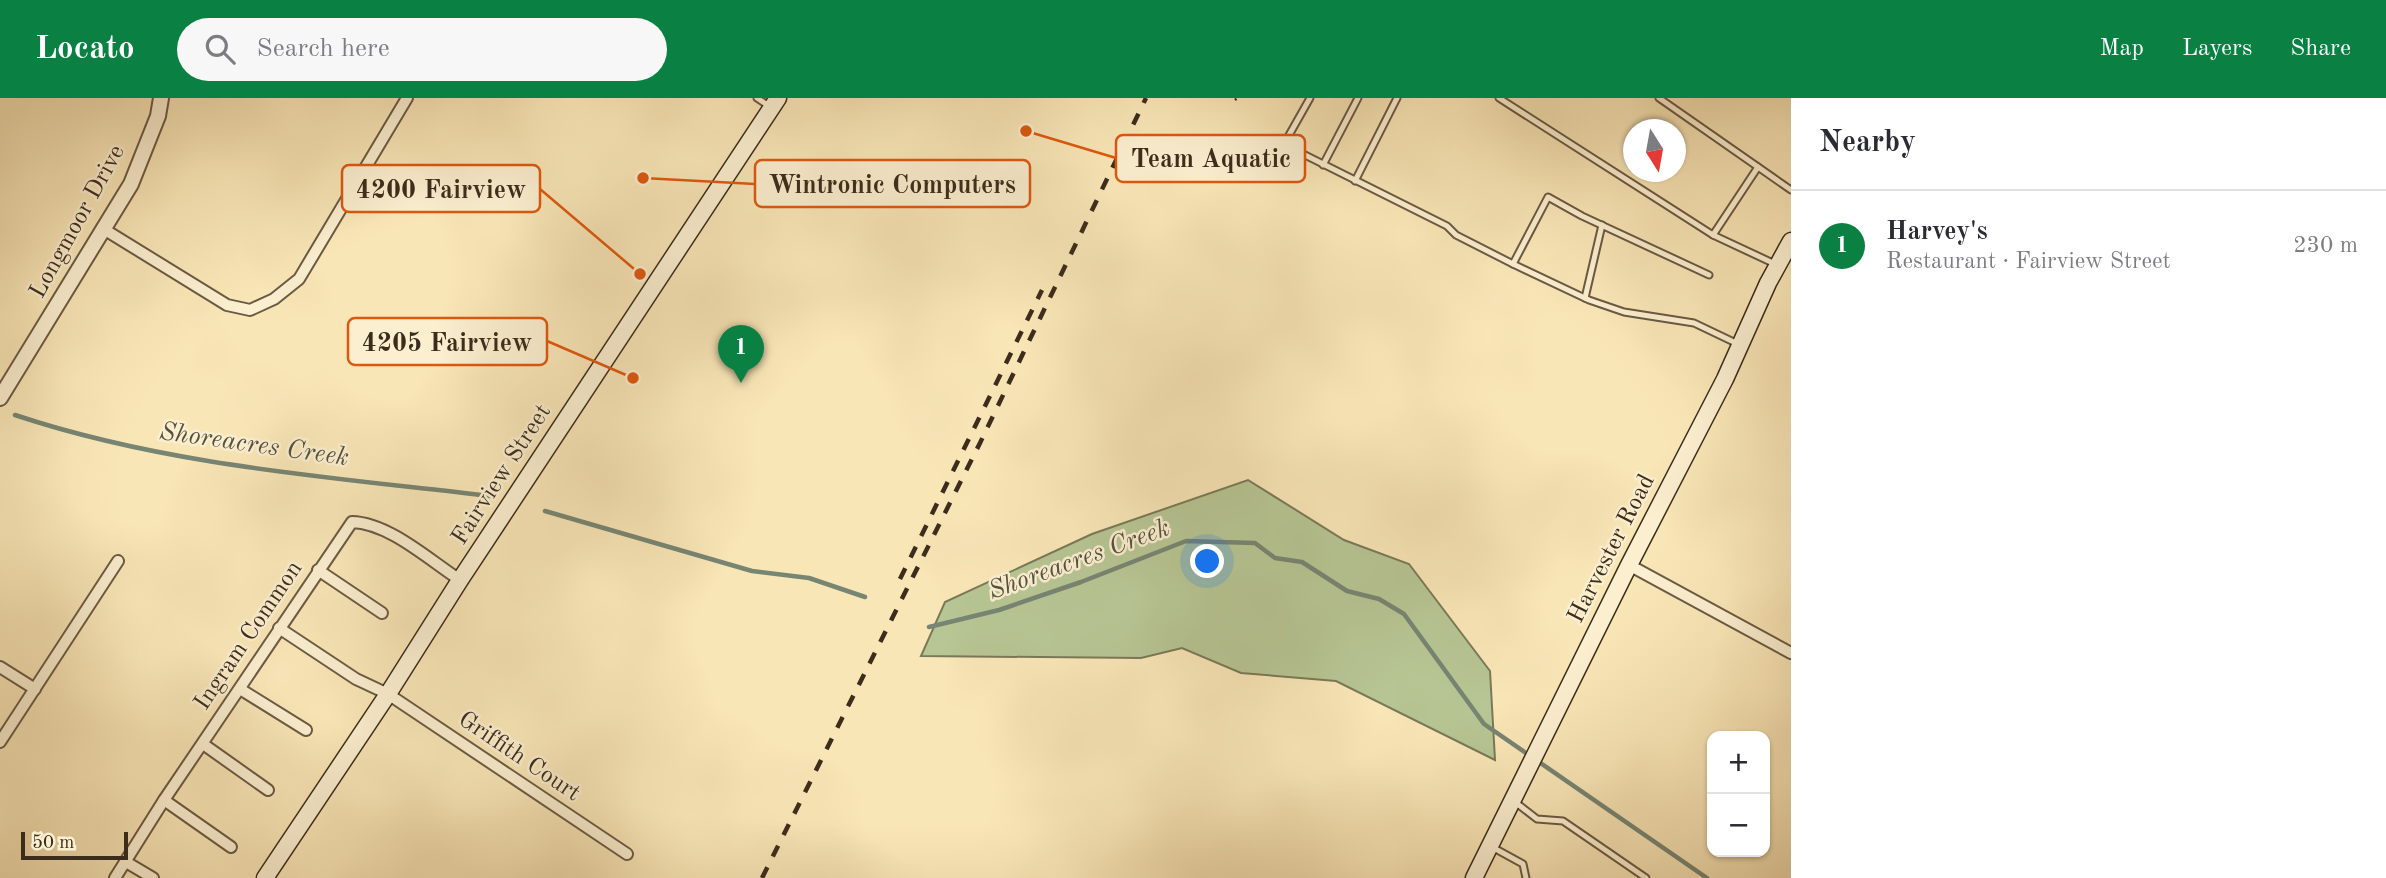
<!DOCTYPE html>
<html lang="en">
<head>
<meta charset="utf-8">
<style>
	body { margin:0; font-family:"Old Standard TT",serif; background:#f7f7f7; color:#2b2b33 }
	.controls { position:absolute; right:21px; bottom:21px; display:grid; overflow:hidden; border-radius:14px; box-shadow:0 2px 5px #0004 }
	.controls button { width:63px; height:63px; display:grid; place-items:center; padding:0; border:0; border-bottom:2px solid #e1e1e2; background:#fff; color:#2b2b33; font:35px sans-serif }
	.compass { position:absolute; left:1623px; top:21px; width:63px; height:63px; border-radius:50%; background:#fff; box-shadow:0 2px 5px #0004; rotate:169deg }
	.scale { position:absolute; left:21px; bottom:18px; width:107px; box-sizing:border-box; padding-left:7px; border:4px solid #3c2c1c; border-top:0; font-size:19px; line-height:24px; white-space:nowrap; color:#3c2c1c; -webkit-text-stroke:5px #fbefd0; paint-order:stroke }
	.you { position:absolute; left:1208px; top:464px; width:24px; height:24px; margin:-18px; border:5px solid #fff; border-radius:50%; background:#1a73e8; box-shadow:0 0 0 10px #1a73e833 }
	.badge { display:grid; place-items:center; width:46px; height:46px; border-radius:50%; background:#0b8043; color:#fff; font-size:23px; font-weight:700 }
	.pin { position:absolute; translate:-50% -58px; filter:drop-shadow(0 2px 4px #0008) }
	.pin::after { content:''; position:absolute; top:37px; width:24px; height:21px; background:inherit; clip-path:polygon(0 0,100% 0,50% 100%) }
	.list { margin:0; padding:0; list-style:none }
	h2 { display:flex; justify-content:space-between; align-items:center; height:91px; margin:0; padding:0 28px; font-size:30px }
	h2 small { font-size:23px; font-weight:400; color:#7c7c81 }
	.list li { display:grid; grid-template-columns:46px 1fr auto; gap:21px; align-items:center; box-sizing:border-box; height:112px; padding:0 28px; border-top:2px solid #e1e1e2 }
	.list b { display:block; font-size:26px; white-space:nowrap }
	.list p { margin:0; font-size:23px; white-space:nowrap; color:#7c7c81 }
	.list em { font-size:23px; font-style:normal; color:#7c7c81 }
	.icon { flex:none; width:38px; height:38px; fill:none; stroke:currentColor; stroke-width:2; stroke-linecap:round; stroke-linejoin:round }
	.map { position:relative; flex:none; width:1791px; height:780px; overflow:hidden }
	header { display:flex; align-items:center; gap:42px; box-sizing:border-box; height:98px; padding:0 35px; background:#0b8043; color:#fff }
	header strong { font-size:33px }
	nav { display:flex; gap:38px; margin-inline-start:auto; font-size:24px }
	.search { width:490px; height:63px; background:#f7f7f7; display:flex; align-items:center; gap:18px; box-sizing:border-box; padding:0 24px; border-radius:38px; color:#7c7c81; font-size:26px }
	main { display:flex }
	aside { flex:1; background:#fff }
	.map>svg:first-child { display:block }
	.green { fill:#b7c694; stroke:#7a7958; stroke-width:2 }
	.lines { fill:none; stroke-linecap:round; stroke-linejoin:round }
	.stream { stroke:#778573; stroke-width:4.5 }
	.service-casing { stroke:#6b5a43; stroke-width:9 }
	.minor-casing { stroke:#6b5a43; stroke-width:14 }
	.tertiary-casing { stroke:#6b5a43; stroke-width:18 }
	.secondary-casing { stroke:#3c2c1c; stroke-width:19 }
	.path { stroke:#3c2c1c; stroke-width:2.5; stroke-dasharray:2 3.5; stroke-linecap:butt }
	.service { stroke:#fbefd0; stroke-width:5 }
	.minor { stroke:#fbefd0; stroke-width:10 }
	.tertiary { stroke:#fbefd0; stroke-width:14 }
	.secondary { stroke:#fbefd0; stroke-width:16 }
	.rail { stroke:#3c2c1c; stroke-width:4.5; stroke-dasharray:12 12; stroke-linecap:butt }
	.labels { text-anchor:middle; dominant-baseline:central; stroke-width:5; stroke-linejoin:round; paint-order:stroke }
	.street-label { font-size:24px; fill:#3c2c1c; stroke:#fbefd0 }
	.water-label { font-size:26px; font-style:italic; fill:#545140; stroke:#fbefd0 }
	.leader { fill:none; stroke:#df570d; stroke-width:2.5 }
	.callout-dot { fill:#df570d; stroke:#fbefd0; stroke-width:2.5 }
	.callout { fill:#fbefd0; stroke:#df570d; stroke-width:2.5 }
	.callout-label { font-size:26px; text-anchor:middle; font-weight:bold; fill:#3c2c1c }
</style>
</head>
<body>
<header>
<strong>Locato</strong>
<div class="search"><svg class="icon" aria-label="search" viewBox="0 0 24 24"><circle cx="10" cy="10" r="6"/><path d="M15 15l6 6"/></svg>Search here</div>
<nav><a>Map</a><a>Layers</a><a>Share</a></nav>
</header>
<main>
<div class="map">
<svg width="1791" height="780" viewBox="0 0 1791 780">
	<rect width="100%" height="100%" fill="#f9e6b7"/>
	<filter id="stains"><feTurbulence type="fractalNoise" baseFrequency=".00286" numOctaves="4"/><feColorMatrix values="0 0 0 0 .2 0 0 0 0 .09 0 0 0 0 .02 0 0 0 .5 -.17"/></filter>
	<radialGradient id="worn" r=".72"><stop offset=".6" stop-color="#630" stop-opacity="0"/><stop offset="1" stop-color="#630" stop-opacity=".3"/></radialGradient>
	<!-- green -->
	<path class="green" d="M 1248,382 L 1344,442 L 1409,466 L 1490,573 L 1495,662 L 1336,583 L 1241,575 L 1182,550 L 1141,560 L 921,558 L 945,504 L 1092,436 Z"/>
	<g class="lines">
		<!-- stream -->
		<g class="stream">
			<path d="M 15,317 C 168,368 331,379 490,398"/>
			<path d="M 545,413 L 752,473 L 809,480 L 865,499"/>
			<path d="M 929,529 L 999,512 L 1081,484 L 1186,443 L 1255,445 L 1275,460 L 1302,464 L 1347,493 L 1379,501 L 1404,516 L 1484,626 L 1707,780"/>
		</g>
		<!-- service casing -->
		<g class="service-casing">
			<g id="service">
				<path d="M 757,0 L 769,8"/>
				<path d="M 1310,0 L 1288,39 L 1289,49 L 1447,128 L 1456,137 L 1513,166"/>
				<path d="M 1499,0 L 1713,137 L 1775,166"/>
				<path d="M 1659,0 L 1791,92"/>
				<path d="M 1323,67 L 1358,0"/>
				<path d="M 1355,83 L 1397,0"/>
				<path d="M 1713,137 L 1758,69"/>
				<path d="M 1709,177 L 1582,118 L 1548,99 L 1513,166 L 1589,202 L 1624,214 L 1694,225 L 1738,246"/>
				<path d="M 1585,200 L 1602,127"/>
				<path d="M 1515,704 L 1537,721 L 1563,723 L 1646,780"/>
				<path d="M 1492,749 L 1523,766 L 1526,780"/>
			</g>
		</g>
		<!-- minor casing -->
		<g class="minor-casing">
			<g id="minor">
				<path d="M 102,130 L 227,207 L 250,212 L 274,201 L 299,181 L 407,0"/>
				<path d="M 1629,467 L 1791,555"/>
				<path d="M 318,472 L 382,515"/>
				<path d="M 279,530 L 356,581 L 388,596 L 627,756"/>
				<path d="M 0,569 L 35,591"/>
				<path d="M 240,591 L 306,632"/>
				<path d="M 0,644 L 118,463"/>
				<path d="M 203,646 L 268,692"/>
				<path d="M 164,702 L 231,749"/>
				<path d="M 126,764 L 153,780"/>
				<path d="M 115,780 L 164,702 L 352,424 C 389,425 429,462 460,482"/>
			</g>
		</g>
		<!-- tertiary casing -->
		<g class="tertiary-casing">
			<path id="tertiary" d="M 0,300 L 131,86 L 158,18 L 161,0"/>
		</g>
		<!-- secondary casing -->
		<g class="secondary-casing">
			<g id="secondary">
				<path d="M 265,780 L 388,596 L 460,482 L 778,0"/>
				<path d="M 1474,780 L 1629,467 L 1725,281 L 1768,185 L 1791,143"/>
			</g>
		</g>
		<!-- path -->
		<path class="path" d="M 1235,2 L 1237,0"/>
		<!-- service -->
		<use href="#service" class="service"/>
		<!-- minor -->
		<use href="#minor" class="minor"/>
		<!-- tertiary -->
		<use href="#tertiary" class="tertiary"/>
		<!-- secondary -->
		<use href="#secondary" class="secondary"/>
		<!-- rail -->
		<g class="rail">
			<path d="M 900,481 L 1042,192"/>
			<path d="M 762,780 L 980,345 L 1146,0"/>
		</g>
	</g>
	<g class="labels">
		<!-- street labels -->
		<g class="street-label">
			<text transform="translate(78 124) rotate(-61)">Longmoor Drive</text>
			<text transform="translate(502 377) rotate(-57)">Fairview Street</text>
			<text transform="translate(1612 451) rotate(-63)">Harvester Road</text>
			<text transform="translate(249 538) rotate(-56)">Ingram Common</text>
			<text transform="translate(519 659) rotate(34)">Griffith Court</text>
		</g>
		<!-- water labels -->
		<g class="water-label">
			<text transform="translate(254 347) rotate(8)">Shoreacres Creek</text>
			<text transform="translate(1079 462) rotate(-20)">Shoreacres Creek</text>
		</g>
	</g>
	<!-- callouts -->
	<path class="leader" d="M1026 33L1116 60M643 80L755 86M640 176L540 91M633 280L547 243"/>
	<g class="callout-dot">
		<circle cx="1026" cy="33" r="7"/>
		<circle cx="643" cy="80" r="7"/>
		<circle cx="640" cy="176" r="7"/>
		<circle cx="633" cy="280" r="7"/>
	</g>
	<g class="callout">
		<rect x="1116" y="37" width="189" height="47" rx="7"/>
		<rect x="755" y="62" width="275" height="47" rx="7"/>
		<rect x="342" y="67" width="198" height="47" rx="7"/>
		<rect x="348" y="220" width="199" height="47" rx="7"/>
	</g>
	<g class="callout-label">
		<text x="1211" y="69">Team Aquatic</text>
		<text x="892" y="95">Wintronic Computers</text>
		<text x="441" y="100">4200 Fairview</text>
		<text x="447" y="253">4205 Fairview</text>
	</g>
	<rect width="100%" height="100%" filter="url(#stains)"/>
	<rect width="100%" height="100%" fill="url(#worn)"/>
</svg>
<div class="controls">
<button>+</button>
<button>−</button>
</div>
<svg class="compass" viewBox="-18 -18 36 36"><path d="M0-13l5 13h-10z" fill="#e53935"/><path d="M0 13l5-13h-10z" fill="#7c7c81"/></svg>
<div class="scale">50 m</div>
<div class="you"></div>
<div class="pin badge" style="left:741px;top:285px">1</div>
</div>
<aside>
<h2>Nearby<small></small></h2>
<ul class="list">
<li><span class="badge">1</span><div><b>Harvey's</b><p>Restaurant · Fairview Street</p></div><em>230 m</em></li>
</ul>
</aside>
</main>
</body>
</html>
